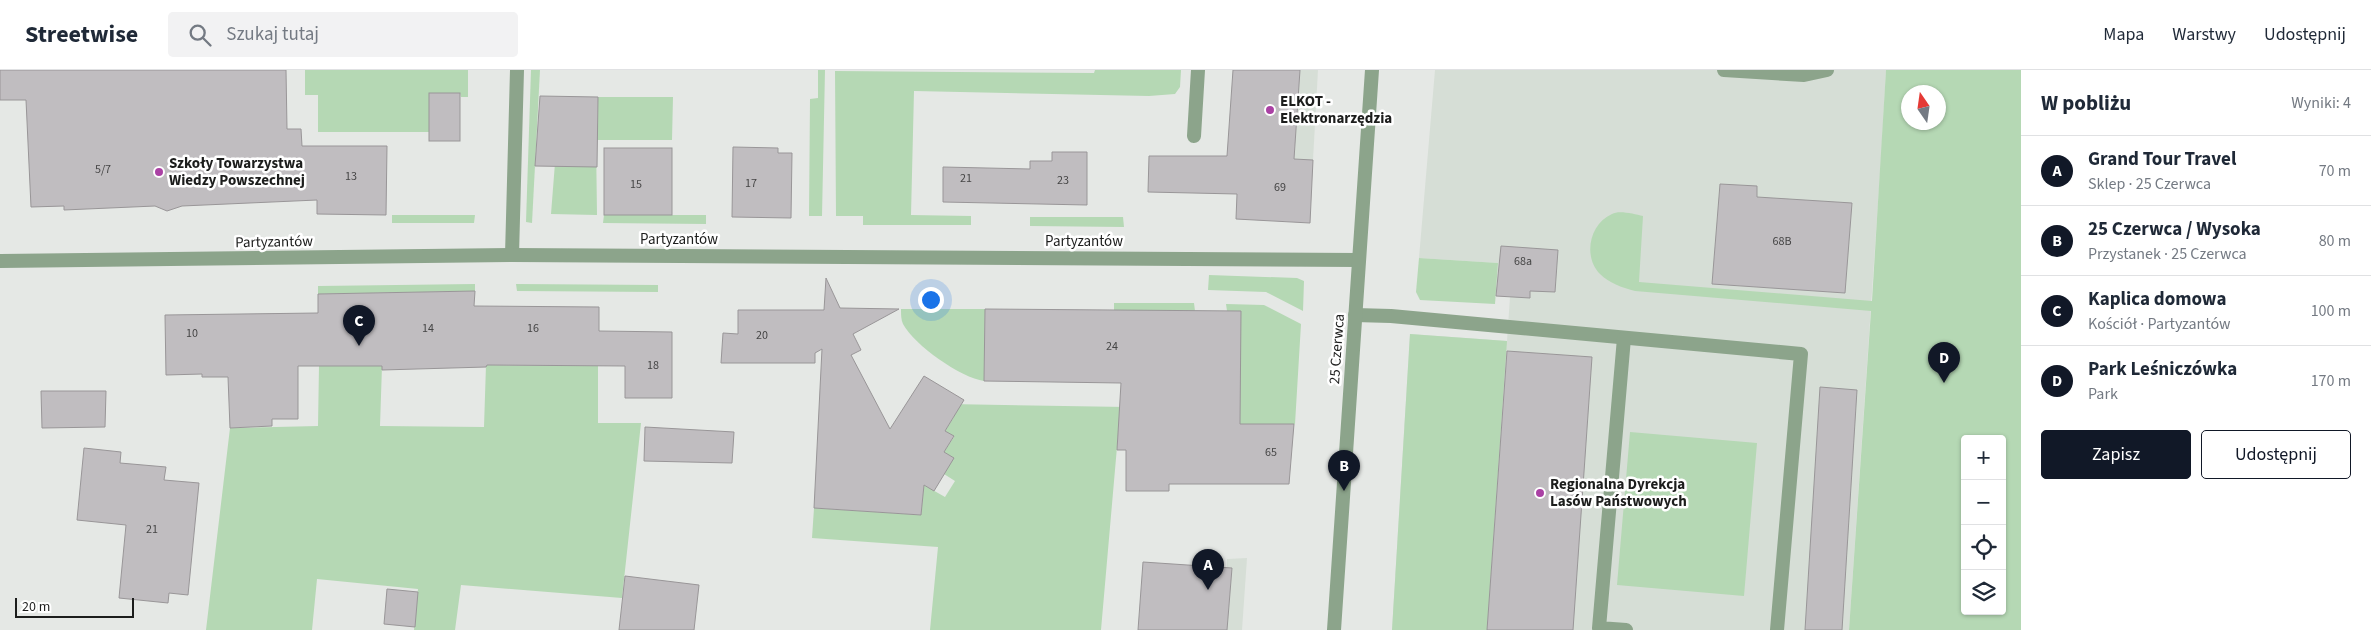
<!DOCTYPE html>
<html lang="pl">
<head>
<meta charset="utf-8">
<style>
	body { margin:0; font-family:"Source Sans 3",sans-serif; background:#f2f2f3; color:#1f2937 }
	.controls { position:absolute; right:15px; bottom:15px; display:grid; overflow:hidden; border-radius:5px; box-shadow:0 1px 4px #0004 }
	.controls button { width:45px; height:45px; display:grid; place-items:center; padding:0; border:0; border-bottom:1px solid #e0e1e3; background:#fff; color:#1f2937; font:25px sans-serif }
	.compass { position:absolute; left:1901px; top:15px; width:45px; height:45px; border-radius:50%; background:#fff; box-shadow:0 1px 4px #0004; rotate:347deg }
	.scale { position:absolute; left:15px; bottom:12px; width:119px; box-sizing:border-box; padding-left:5px; border:2px solid #1c1d1c; border-top:0; font-size:14px; line-height:18px; white-space:nowrap; color:#1c1d1c; -webkit-text-stroke:4px #fff; paint-order:stroke }
	.you { position:absolute; left:930px; top:229px; width:18px; height:18px; margin:-12px; border:4px solid #fff; border-radius:50%; background:#1a73e8; box-shadow:0 0 0 8px #1a73e833 }
	.badge { display:grid; place-items:center; width:32px; height:32px; border-radius:50%; background:#111827; color:#fff; font-size:16px; font-weight:700 }
	.pin { position:absolute; translate:-50% -41px; filter:drop-shadow(0 1px 2px #0008) }
	.pin::after { content:''; position:absolute; top:26px; width:18px; height:15px; background:inherit; clip-path:polygon(0 0,100% 0,50% 100%) }
	.list { margin:0; padding:0; list-style:none }
	h2 { display:flex; justify-content:space-between; align-items:center; height:65px; margin:0; padding:0 20px; font-size:21px }
	h2 small { font-size:16px; font-weight:400; color:#747a83 }
	.list li { display:grid; grid-template-columns:32px 1fr auto; gap:15px; align-items:center; box-sizing:border-box; height:70px; padding:0 20px; border-top:1px solid #e0e1e3 }
	.list b { display:block; font-size:19px; white-space:nowrap }
	.list p { margin:0; font-size:16px; white-space:nowrap; color:#747a83 }
	.list em { font-size:16px; font-style:normal; color:#747a83 }
	.actions { display:flex; gap:10px; padding:15px 20px }
	.actions a { flex:1; padding:11px 0; border:1px solid #111827; border-radius:5px; text-align:center; font-size:18px; color:#111827 }
	.actions .main { background:#111827; color:#fff }
	.icon { flex:none; width:28px; height:28px; fill:none; stroke:currentColor; stroke-width:2; stroke-linecap:round; stroke-linejoin:round }
	.map { position:relative; flex:none; width:2021px; height:560px; overflow:hidden }
	header { display:flex; align-items:center; gap:30px; box-sizing:border-box; height:70px; padding:0 25px; background:#fff; border-bottom:1px solid #e0e1e3 }
	header strong { font-size:24px }
	nav { display:flex; gap:28px; margin-inline-start:auto; font-size:18px }
	.search { width:350px; height:45px; background:#f2f2f3; display:flex; align-items:center; gap:12px; box-sizing:border-box; padding:0 18px; border-radius:5px; color:#747a83; font-size:19px }
	main { display:flex }
	aside { flex:1; background:#fff }
	.map>svg:first-child { display:block }
	.built { fill:#d6ded6 }
	.green { fill:#b5d8b4; fill-rule:evenodd }
	.building { fill:#c0bdc0; stroke:#999698 }
	.lines { fill:none; stroke-linecap:round; stroke-linejoin:round }
	.service { stroke:#8ca48b; stroke-width:14 }
	.minor { stroke:#8ca48b; stroke-width:14 }
	.tertiary { stroke:#8ca48b; stroke-width:14 }
	.poi-dot { fill:#aa41a4; stroke:#fff; stroke-width:2 }
	.labels { text-anchor:middle; dominant-baseline:central; stroke-width:5; stroke-linejoin:round; paint-order:stroke }
	.number-label { font-size:12px; fill:#454545 }
	.poi-label { font-size:15px; font-weight:bold; fill:#1c1d1c; stroke:#fff; text-anchor:start }
	.street-label { font-size:15px; fill:#1c1d1c; stroke:#fff }
</style>
</head>
<body>
<header>
<strong>Streetwise</strong>
<div class="search"><svg class="icon" aria-label="search" viewBox="0 0 24 24"><circle cx="10" cy="10" r="6"/><path d="M15 15l6 6"/></svg>Szukaj tutaj</div>
<nav><a>Mapa</a><a>Warstwy</a><a>Udostępnij</a></nav>
</header>
<main>
<div class="map">
<svg width="2021" height="560" viewBox="0 0 2021 560">
	<rect width="100%" height="100%" fill="#e5e8e5"/>
	<!-- built -->
	<g class="built">
		<path d="M 1300,0 L 1318,0 L 1313,90 L 1294,89 Z"/>
		<path d="M 1435,0 L 1886,0 L 1881,89 L 1849,560 L 1392,560 L 1410,264 L 1507,271 L 1510,227 L 1496,226 L 1498,193 L 1419,188 Z"/>
		<path d="M 1247,488 L 1242,560 L 1227,560 L 1232,499 L 1227,498 L 1227,489 Z"/>
	</g>
	<!-- green -->
	<g class="green">
		<path d="M 305,0 L 468,0 L 468,27 L 461,27 L 460,23 L 429,23 L 429,62 L 318,62 L 318,25 L 305,25 Z"/>
		<path d="M 531,0 L 540,0 L 532,153 L 526,152 Z"/>
		<path d="M 818,0 L 825,0 L 822,146 L 809,146 L 810,29 L 818,28 Z"/>
		<path d="M 1095,0 L 1181,0 L 1180,17 L 1175,24 L 1149,26 L 914,21 L 911,145 L 971,146 L 971,155 L 863,155 L 863,146 L 836,146 L 835,1 L 1094,3 Z"/>
		<path d="M 1886,0 L 2021,0 L 2021,560 L 1849,560 L 1871,241 L 1635,221 C 1623,218 1609,213 1600,204 C 1583,187 1589,154 1612,144 C 1619,140 1634,144 1643,146 L 1639,212 L 1872,231 ZM 1908,22 L 1938,22 L 1938,52 L 1908,52 ZM 1965,369 L 2002,369 L 2002,541 L 1965,541 Z"/>
		<path d="M 598,27 L 673,27 L 672,70 L 596,70 L 597,145 L 551,144 L 555,93 L 598,53 Z"/>
		<path d="M 392,145 L 475,145 L 474,153 L 392,153 Z"/>
		<path d="M 604,145 L 706,145 L 706,154 L 603,153 Z"/>
		<path d="M 1030,147 L 1123,147 L 1124,157 L 1030,156 Z"/>
		<path d="M 1419,188 L 1498,193 L 1495,234 L 1420,230 L 1416,222 Z"/>
		<path d="M 1209,205 L 1297,208 L 1304,211 L 1303,241 L 1266,222 L 1208,220 Z"/>
		<path d="M 475,214 L 475,221 L 318,224 L 318,216 Z"/>
		<path d="M 516,214 L 658,215 L 658,222 L 517,221 Z"/>
		<path d="M 1114,233 L 1194,233 L 1195,241 L 1114,241 Z"/>
		<path d="M 1226,234 L 1264,235 L 1301,254 L 1295,354 L 1119,354 L 1101,560 L 930,560 L 938,477 L 812,468 L 814,438 L 921,445 L 924,415 L 945,427 L 955,411 L 944,404 L 944,382 L 954,367 L 945,361 L 954,347 L 944,340 L 948,334 L 1127,337 L 1227,241 Z"/>
		<path d="M 901,239 L 985,239 L 984,311 C 961,308 914,275 903,254 C 901,250 901,244 901,239 Z"/>
		<path d="M 1410,264 L 1507,271 L 1487,560 L 1392,560 Z"/>
		<path d="M 486,295 L 598,296 L 598,353 L 641,353 L 622,528 L 461,515 L 455,560 L 414,560 L 418,519 L 317,509 L 312,560 L 206,560 L 230,358 L 318,356 L 319,296 L 382,296 L 380,356 L 484,357 Z"/>
		<path d="M 1630,362 L 1757,373 L 1744,526 L 1617,515 Z"/>
	</g>
	<!-- building -->
	<g class="building">
		<path d="M 0,0 L 286,0 L 287,59 L 301,59 L 302,76 L 387,76 L 386,145 L 317,144 L 317,130 L 182,136 L 167,141 L 155,136 L 64,140 L 64,136 L 31,137 L 26,30 L 0,30 Z"/>
		<path d="M 1233,0 L 1300,0 L 1294,89 L 1313,90 L 1310,153 L 1236,149 L 1237,124 L 1148,122 L 1149,86 L 1227,86 Z"/>
		<rect x="429" y="23" width="31" height="48"/>
		<path d="M 540,26 L 598,27 L 597,97 L 535,96 Z"/>
		<path d="M 733,77 L 778,78 L 778,83 L 792,83 L 791,148 L 732,147 Z"/>
		<rect x="604" y="78" width="68" height="67"/>
		<path d="M 1052,82 L 1087,82 L 1087,135 L 943,132 L 943,97 L 1030,99 L 1030,91 L 1052,91 Z"/>
		<path d="M 1720,114 L 1757,116 L 1757,127 L 1852,133 L 1845,223 L 1712,214 Z"/>
		<path d="M 1501,176 L 1558,180 L 1555,222 L 1530,221 L 1530,228 L 1496,226 Z"/>
		<path d="M 826,208 L 840,238 L 899,239 L 853,264 L 861,280 L 851,285 L 890,359 L 924,306 L 964,330 L 945,361 L 954,366 L 944,382 L 954,388 L 934,421 L 924,415 L 921,445 L 814,438 L 822,279 L 815,283 L 815,293 L 721,293 L 723,263 L 738,264 L 738,240 L 824,240 Z"/>
		<path d="M 475,221 L 474,236 L 599,237 L 599,261 L 672,262 L 672,328 L 625,328 L 625,296 L 487,295 L 486,297 L 382,300 L 382,296 L 298,296 L 298,349 L 272,349 L 272,356 L 230,358 L 228,307 L 202,307 L 202,304 L 166,305 L 165,245 L 318,243 L 318,224 Z"/>
		<path d="M 985,239 L 1241,241 L 1240,354 L 1294,354 L 1289,414 L 1169,414 L 1169,421 L 1126,421 L 1126,380 L 1117,380 L 1121,313 L 984,311 Z"/>
		<path d="M 1507,281 L 1592,287 L 1573,560 L 1487,560 Z"/>
		<path d="M 1820,317 L 1857,320 L 1842,560 L 1805,560 Z"/>
		<path d="M 41,321 L 106,321 L 105,357 L 42,358 Z"/>
		<path d="M 645,357 L 734,362 L 732,393 L 644,391 Z"/>
		<path d="M 84,378 L 121,382 L 120,393 L 166,397 L 164,410 L 199,413 L 188,525 L 169,523 L 168,533 L 119,528 L 126,455 L 77,450 Z"/>
		<path d="M 1143,492 L 1232,498 L 1227,560 L 1138,560 Z"/>
		<path d="M 625,506 L 699,515 L 694,560 L 619,560 Z"/>
		<path d="M 387,519 L 418,522 L 415,557 L 384,554 Z"/>
	</g>
	<g class="lines">
		<!-- service -->
		<g class="service">
			<path d="M 1724,0 L 1804,5 L 1827,0"/>
			<path d="M 1194,66 L 1198,0"/>
			<path d="M 512,185 L 517,0"/>
			<path d="M 1355,245 L 1391,246 L 1801,284 L 1777,560"/>
			<path d="M 1624,268 L 1599,558 L 1626,560"/>
		</g>
		<!-- minor -->
		<path class="minor" d="M 0,191 L 512,185 L 1358,190"/>
		<!-- tertiary -->
		<path class="tertiary" d="M 1334,560 L 1372,0"/>
	</g>
	<!-- markers -->
	<g class="poi-dot">
		<circle cx="1270" cy="40" r="5"/>
		<circle cx="159" cy="102" r="5"/>
		<circle cx="1540" cy="423" r="5"/>
	</g>
	<g class="labels">
		<!-- number labels -->
		<g class="number-label">
			<text x="103" y="99">5/7</text>
			<text x="351" y="106">13</text>
			<text x="966" y="108">21</text>
			<text x="1063" y="110">23</text>
			<text x="751" y="113">17</text>
			<text x="636" y="114">15</text>
			<text x="1280" y="117">69</text>
			<text x="1782" y="171">68B</text>
			<text x="1523" y="191">68a</text>
			<text x="428" y="258">14</text>
			<text x="533" y="258">16</text>
			<text x="192" y="263">10</text>
			<text x="762" y="265">20</text>
			<text x="1112" y="276">24</text>
			<text x="653" y="295">18</text>
			<text x="1271" y="382">65</text>
			<text x="152" y="459">21</text>
		</g>
		<!-- poi labels -->
		<g class="poi-label">
			<text x="1280" y="31">ELKOT -<tspan x="1280" dy="17">Elektronarzędzia</tspan></text>
			<text x="169" y="93">Szkoły Towarzystwa<tspan x="169" dy="17">Wiedzy Powszechnej</tspan></text>
			<text x="1550" y="414">Regionalna Dyrekcja<tspan x="1550" dy="17">Lasów Państwowych</tspan></text>
		</g>
		<!-- street labels -->
		<g class="street-label">
			<text x="679" y="169">Partyzantów</text>
			<text x="1084" y="171">Partyzantów</text>
			<text transform="translate(274 172) rotate(-1)">Partyzantów</text>
			<text transform="translate(1337 279) rotate(-86)">25 Czerwca</text>
		</g>
	</g>
</svg>
<div class="controls">
<button>+</button>
<button>−</button>
<button><svg class="icon" aria-label="locate" viewBox="0 0 24 24"><circle cx="12" cy="12" r="6"/><path d="M12 2v4M12 18v4M2 12h4M18 12h4"/></svg></button>
<button><svg class="icon" aria-label="layers" viewBox="0 0 24 24"><path d="M12 4l9 5-9 5-9-5zM3 14l9 5 9-5"/></svg></button>
</div>
<svg class="compass" viewBox="-18 -18 36 36"><path d="M0-13l5 13h-10z" fill="#e53935"/><path d="M0 13l5-13h-10z" fill="#747a83"/></svg>
<div class="scale">20 m</div>
<div class="you"></div>
<div class="pin badge" style="left:1208px;top:520px">A</div>
<div class="pin badge" style="left:1344px;top:421px">B</div>
<div class="pin badge" style="left:359px;top:276px">C</div>
<div class="pin badge" style="left:1944px;top:313px">D</div>
</div>
<aside>
<h2>W pobliżu<small>Wyniki: 4</small></h2>
<ul class="list">
<li><span class="badge">A</span><div><b>Grand Tour Travel</b><p>Sklep · 25 Czerwca</p></div><em>70 m</em></li>
<li><span class="badge">B</span><div><b>25 Czerwca / Wysoka</b><p>Przystanek · 25 Czerwca</p></div><em>80 m</em></li>
<li><span class="badge">C</span><div><b>Kaplica domowa</b><p>Kościół · Partyzantów</p></div><em>100 m</em></li>
<li><span class="badge">D</span><div><b>Park Leśniczówka</b><p>Park</p></div><em>170 m</em></li>
</ul>
<div class="actions"><a class="main">Zapisz</a><a>Udostępnij</a></div>
</aside>
</main>
</body>
</html>
